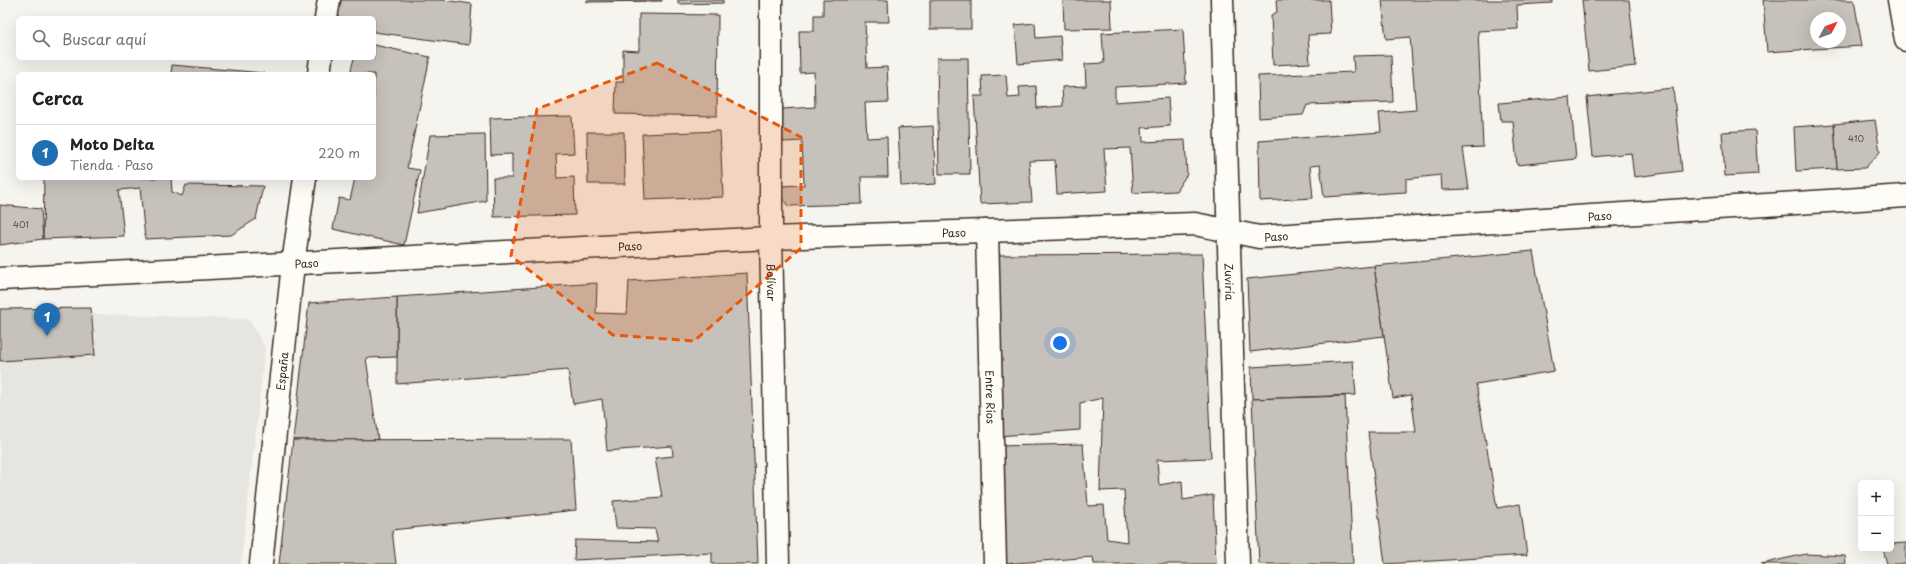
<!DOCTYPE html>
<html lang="es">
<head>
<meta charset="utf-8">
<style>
	body { margin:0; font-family:"Playpen Sans",sans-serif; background:#f2f2f2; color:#222 }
	.controls { position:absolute; right:12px; bottom:12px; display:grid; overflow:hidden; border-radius:6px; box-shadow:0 4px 16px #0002 }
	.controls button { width:36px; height:36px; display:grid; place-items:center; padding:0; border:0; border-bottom:1px solid #e0e0e0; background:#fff; color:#222; font:20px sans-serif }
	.compass { position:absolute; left:1810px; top:12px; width:36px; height:36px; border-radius:50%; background:#fff; box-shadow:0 4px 16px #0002; rotate:49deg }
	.you { position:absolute; left:1060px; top:343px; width:14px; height:14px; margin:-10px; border:3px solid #fff; border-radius:50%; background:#1a73e8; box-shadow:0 0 0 6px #1a73e833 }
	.badge { display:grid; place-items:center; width:26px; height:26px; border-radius:50%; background:#1f6fb2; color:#fff; font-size:13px; font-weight:700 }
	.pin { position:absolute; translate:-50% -33px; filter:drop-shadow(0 1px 2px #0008) }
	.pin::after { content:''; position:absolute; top:21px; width:14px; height:12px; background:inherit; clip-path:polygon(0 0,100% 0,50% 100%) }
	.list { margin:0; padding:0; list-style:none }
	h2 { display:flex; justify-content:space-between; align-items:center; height:52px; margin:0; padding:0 16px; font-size:17px }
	h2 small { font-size:13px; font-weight:400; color:#767676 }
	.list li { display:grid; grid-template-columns:26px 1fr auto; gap:12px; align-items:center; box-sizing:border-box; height:56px; padding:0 16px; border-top:1px solid #e0e0e0 }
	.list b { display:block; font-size:15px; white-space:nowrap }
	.list p { margin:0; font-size:13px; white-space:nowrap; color:#767676 }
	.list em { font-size:13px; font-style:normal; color:#767676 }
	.icon { flex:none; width:22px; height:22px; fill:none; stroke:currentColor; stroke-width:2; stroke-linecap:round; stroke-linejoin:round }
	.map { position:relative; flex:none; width:1906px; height:564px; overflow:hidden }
	.search { position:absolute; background:#fff; box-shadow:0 4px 16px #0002; left:16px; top:16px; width:360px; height:44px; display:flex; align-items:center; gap:10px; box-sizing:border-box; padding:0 14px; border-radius:6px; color:#767676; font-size:15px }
	.panel { position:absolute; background:#fff; box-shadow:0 4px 16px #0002; left:16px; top:72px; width:360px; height:108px; border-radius:6px }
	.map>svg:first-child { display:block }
	.built { fill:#e7e5df }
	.building { fill:#c7c1bb; stroke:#3b2a1e; fill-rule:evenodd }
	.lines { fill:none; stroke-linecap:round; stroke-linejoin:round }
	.street-casing { stroke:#3b2a1e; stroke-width:25 }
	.secondary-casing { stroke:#3b2a1e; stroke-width:25 }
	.street { stroke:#fdfcf7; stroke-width:22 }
	.secondary { stroke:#fdfcf7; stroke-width:22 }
	.marked { fill:#e8590c; fill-opacity:0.2; stroke:#e8590c; stroke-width:3; stroke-dasharray:8 5; stroke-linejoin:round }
	.labels { text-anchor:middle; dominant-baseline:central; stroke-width:4; stroke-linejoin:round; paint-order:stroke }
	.number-label { font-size:9px; fill:#5e5045 }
	.street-label { font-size:11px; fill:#3b2a1e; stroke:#fdfcf7 }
</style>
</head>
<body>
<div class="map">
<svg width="1906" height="564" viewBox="0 0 1906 564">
	<rect width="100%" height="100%" fill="#f5f4ee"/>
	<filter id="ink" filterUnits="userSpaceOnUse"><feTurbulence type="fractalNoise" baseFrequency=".025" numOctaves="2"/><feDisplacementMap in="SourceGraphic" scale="8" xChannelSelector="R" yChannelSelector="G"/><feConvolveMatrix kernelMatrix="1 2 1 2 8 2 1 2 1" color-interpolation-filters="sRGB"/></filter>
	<g filter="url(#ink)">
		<!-- built -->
		<path class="built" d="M 0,311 L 249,319 L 265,347 L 241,564 L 0,564 Z"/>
		<!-- building -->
		<g class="building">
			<path d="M 340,0 L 443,0 L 472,4 L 469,45 L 374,32 L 374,18 L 336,18 Z"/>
			<path d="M 587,0 L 662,0 L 662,1 L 587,2 Z"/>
			<path d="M 678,0 L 723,0 L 723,3 L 678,4 Z"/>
			<path d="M 823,0 L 888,0 L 889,22 L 865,22 L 867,68 L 887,67 L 889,102 L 865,103 L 867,138 L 887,137 L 888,177 L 861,177 L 862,204 L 788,206 L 780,195 L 779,186 L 804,185 L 802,141 L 783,142 L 782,109 L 815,107 L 814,72 L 800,73 L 799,31 L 814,31 L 814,15 L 823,15 Z"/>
			<rect x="930" y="0" width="41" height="29"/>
			<path d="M 1063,0 L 1111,0 L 1112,28 L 1064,29 Z"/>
			<path d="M 1276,0 L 1329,0 L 1331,34 L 1308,35 L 1310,63 L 1273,65 L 1271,15 L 1277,12 Z"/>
			<path d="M 1382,0 L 1552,0 L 1552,3 L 1517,5 L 1518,29 L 1478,31 L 1483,147 L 1463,148 L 1469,189 L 1442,190 L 1441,175 L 1406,179 L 1406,192 L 1324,197 L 1320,165 L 1310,166 L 1313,198 L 1260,201 L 1259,141 L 1381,132 L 1379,113 L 1416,110 L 1410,37 L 1386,39 Z"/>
			<path d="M 1582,0 L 1629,0 L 1636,66 L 1589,71 Z"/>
			<path d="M 1763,0 L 1854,0 L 1862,46 L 1767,52 ZM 1816,18 L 1840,18 L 1840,42 L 1816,42 Z"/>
			<path d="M 639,14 L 718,15 L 717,116 L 615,114 L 616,82 L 623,82 L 623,50 L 639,51 Z"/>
			<path d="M 1035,23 L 1036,38 L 1060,36 L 1062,60 L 1018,64 L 1015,25 Z"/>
			<path d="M 1183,29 L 1186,83 L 1115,87 L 1115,102 L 1168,98 L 1170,126 L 1142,128 L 1143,142 L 1185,140 L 1187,174 L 1176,191 L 1133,193 L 1130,148 L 1104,149 L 1107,191 L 1057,194 L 1055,160 L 1029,161 L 1032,202 L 980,204 L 974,96 L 983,96 L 982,76 L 1006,75 L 1008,98 L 1020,97 L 1019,87 L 1036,86 L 1037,108 L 1063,106 L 1062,87 L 1086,86 L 1085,64 L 1104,63 L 1102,33 Z"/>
			<path d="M 374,45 L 430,57 L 407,168 L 420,170 L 404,245 L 333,229 L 339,198 L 350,200 L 355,178 L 374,178 L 374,74 L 350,74 L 354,58 L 374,58 Z"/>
			<path d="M 1391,55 L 1393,102 L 1307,105 L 1303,115 L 1259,118 L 1258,76 L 1354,72 L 1353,56 Z"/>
			<path d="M 937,58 L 968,58 L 970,174 L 939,174 Z"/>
			<path d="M 172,65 L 264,73 L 264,74 L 171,74 Z"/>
			<path d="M 1673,88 L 1682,171 L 1634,177 L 1631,153 L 1593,157 L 1587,97 Z"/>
			<path d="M 1570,97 L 1576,159 L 1517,165 L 1513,121 L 1501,121 L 1499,103 Z"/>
			<path d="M 572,116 L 574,153 L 556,154 L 557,178 L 574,177 L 575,215 L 494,217 L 493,178 L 512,178 L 512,154 L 491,155 L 490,118 Z"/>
			<path d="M 1875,120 L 1880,152 L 1865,168 L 1837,169 L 1834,124 Z"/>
			<path d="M 1834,124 L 1837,169 L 1796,171 L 1794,127 Z"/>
			<path d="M 933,126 L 936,184 L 901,186 L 898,128 Z"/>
			<path d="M 1755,130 L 1758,174 L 1725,176 L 1722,132 Z"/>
			<path d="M 720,131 L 723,197 L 645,200 L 642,134 Z"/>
			<path d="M 587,132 L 624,132 L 625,184 L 588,184 Z"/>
			<path d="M 485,134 L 486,201 L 417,213 L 430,135 Z"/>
			<path d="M 44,178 L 171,178 L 172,192 L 182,196 L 186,185 L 263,186 L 256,219 L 231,235 L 145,239 L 140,188 L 119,190 L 124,236 L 43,239 Z"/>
			<path d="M 0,205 L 41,209 L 43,239 L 0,245 Z"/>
			<path d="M 1533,251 L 1554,371 L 1476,384 L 1497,508 L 1520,504 L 1527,555 L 1385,564 L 1368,432 L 1416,432 L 1411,395 L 1393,398 L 1374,266 Z"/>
			<path d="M 1202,254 L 1211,458 L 1157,460 L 1159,485 L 1182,481 L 1183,500 L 1213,495 L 1216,564 L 1094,564 L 1093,557 L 1003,564 L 998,446 L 1083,444 L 1088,506 L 1104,505 L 1107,539 L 1127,542 L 1124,490 L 1100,491 L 1103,398 L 1080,403 L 1080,430 L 998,436 L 991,255 Z"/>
			<path d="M 1374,266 L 1384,336 L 1250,352 L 1247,279 Z"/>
			<path d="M 747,273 L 758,564 L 712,564 L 712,553 L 574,560 L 575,540 L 658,542 L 655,529 L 616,528 L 613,501 L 662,497 L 655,458 L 673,456 L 672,446 L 607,451 L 602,399 L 573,404 L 568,370 L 397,384 L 397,297 L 597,283 L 596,313 L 627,314 L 629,281 Z"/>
			<path d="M 397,297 L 397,357 L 366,358 L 378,440 L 293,440 L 309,303 Z"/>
			<path d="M 91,308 L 95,355 L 0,361 L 0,309 Z"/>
			<path d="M 1353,361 L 1356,395 L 1252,399 L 1251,367 Z"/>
			<path d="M 1345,396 L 1353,564 L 1259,564 L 1252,399 Z"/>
			<path d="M 571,439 L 576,510 L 392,530 L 396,564 L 279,564 L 293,440 Z"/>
			<path d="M 1906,543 L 1906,564 L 1887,564 L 1883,549 L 1891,549 L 1891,544 Z"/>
			<path d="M 1806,554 L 1845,556 L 1846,564 L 1761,564 Z"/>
		</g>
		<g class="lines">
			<!-- street casing -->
			<g class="street-casing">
				<g id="street">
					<path id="s1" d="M 771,0 L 771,238 L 778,564"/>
					<path id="s2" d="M 1222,0 L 1238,564"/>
					<path d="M 326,18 L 329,0"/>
					<path d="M 319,74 L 321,58"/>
					<path id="s3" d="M 987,231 L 995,564"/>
					<path id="s4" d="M 261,564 L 293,264 L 305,178"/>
				</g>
			</g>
			<!-- secondary casing -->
			<g class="secondary-casing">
				<g id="secondary">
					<path d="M 1899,0 L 1906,40"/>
					<path id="s5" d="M 0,279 L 771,238 L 1195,224 L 1259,237 L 1906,196"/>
				</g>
			</g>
			<!-- street -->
			<use href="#street" class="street"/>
			<!-- secondary -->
			<use href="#secondary" class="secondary"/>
		</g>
	</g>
	<!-- marked area -->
	<path class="marked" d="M 657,63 L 801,137 L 801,248 L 694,341 L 613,335 L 511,256 L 537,109 Z"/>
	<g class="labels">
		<!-- number labels -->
		<g class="number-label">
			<text x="1856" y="138">410</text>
			<text x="21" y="224">401</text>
		</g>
		<!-- street labels -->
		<g class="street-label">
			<text stroke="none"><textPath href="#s5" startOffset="1603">Paso</textPath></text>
			<text stroke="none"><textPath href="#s5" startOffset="955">Paso</textPath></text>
			<text stroke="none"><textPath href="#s5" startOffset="1279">Paso</textPath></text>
			<text stroke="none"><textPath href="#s5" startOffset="631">Paso</textPath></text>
			<text stroke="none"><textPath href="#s5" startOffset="307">Paso</textPath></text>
			<text stroke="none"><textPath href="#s1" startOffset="282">Bolívar</textPath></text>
			<text stroke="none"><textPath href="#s2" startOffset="282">Zuviría</textPath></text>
			<text stroke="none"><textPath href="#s4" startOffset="194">España</textPath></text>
			<text stroke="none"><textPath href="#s3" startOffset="166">Entre Ríos</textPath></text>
		</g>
	</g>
</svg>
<div class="controls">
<button>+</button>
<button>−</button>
</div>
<svg class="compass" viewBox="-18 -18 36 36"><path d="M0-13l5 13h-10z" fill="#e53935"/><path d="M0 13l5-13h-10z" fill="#767676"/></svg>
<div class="you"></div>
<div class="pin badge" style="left:47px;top:336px">1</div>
<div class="search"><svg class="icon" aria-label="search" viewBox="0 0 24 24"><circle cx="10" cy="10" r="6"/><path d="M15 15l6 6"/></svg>Buscar aquí</div>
<section class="panel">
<h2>Cerca<small></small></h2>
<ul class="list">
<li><span class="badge">1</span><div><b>Moto Delta</b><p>Tienda · Paso</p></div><em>220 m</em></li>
</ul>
</section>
</div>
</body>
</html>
